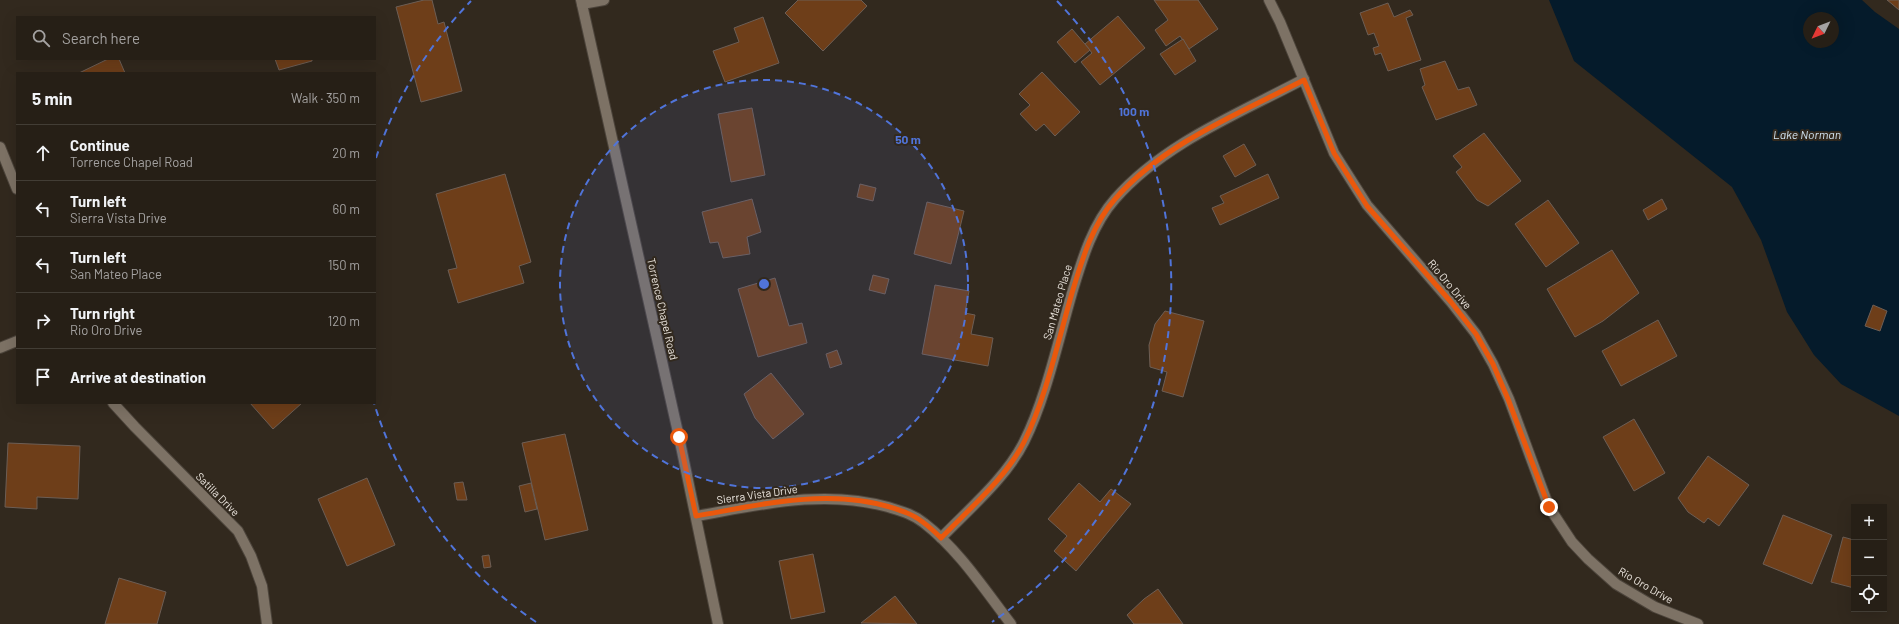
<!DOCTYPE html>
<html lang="en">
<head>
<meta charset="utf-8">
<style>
	body { margin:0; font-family:Barlow,sans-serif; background:#2e271f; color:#f1f3f6 }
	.controls { position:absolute; right:12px; bottom:12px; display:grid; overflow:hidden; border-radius:0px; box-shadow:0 4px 16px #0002 }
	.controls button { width:36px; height:36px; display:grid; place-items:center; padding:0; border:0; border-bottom:1px solid #423d35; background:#261f16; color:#f1f3f6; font:20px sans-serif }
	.compass { position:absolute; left:1803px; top:12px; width:36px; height:36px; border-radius:50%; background:#261f16; box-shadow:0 4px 16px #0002; rotate:227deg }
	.stop { position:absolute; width:12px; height:12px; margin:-9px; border:3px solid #ea580c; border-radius:50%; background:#fff }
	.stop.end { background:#ea580c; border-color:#fff; box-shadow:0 1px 4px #0008 }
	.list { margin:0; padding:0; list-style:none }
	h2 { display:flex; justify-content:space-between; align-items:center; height:52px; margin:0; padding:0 16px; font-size:17px }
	h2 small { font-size:13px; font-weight:400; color:#a4a2a1 }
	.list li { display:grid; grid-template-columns:26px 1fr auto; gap:12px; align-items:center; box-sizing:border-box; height:56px; padding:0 16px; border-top:1px solid #423d35 }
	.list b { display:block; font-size:15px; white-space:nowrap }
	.list p { margin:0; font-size:13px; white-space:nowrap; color:#a4a2a1 }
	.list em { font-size:13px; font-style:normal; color:#a4a2a1 }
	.icon { flex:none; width:22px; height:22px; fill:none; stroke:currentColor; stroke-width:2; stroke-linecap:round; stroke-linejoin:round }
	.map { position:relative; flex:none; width:1899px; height:624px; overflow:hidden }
	.search { position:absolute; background:#261f16; box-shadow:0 4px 16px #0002; left:16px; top:16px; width:360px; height:44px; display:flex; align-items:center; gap:10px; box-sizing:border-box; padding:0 14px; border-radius:0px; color:#a4a2a1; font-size:15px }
	.panel { position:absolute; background:#261f16; box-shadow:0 4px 16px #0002; left:16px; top:72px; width:360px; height:332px; border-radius:0px }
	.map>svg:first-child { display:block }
	.water { fill:#051b2b; fill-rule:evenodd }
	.building { fill:#6e3e19; stroke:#6d5e55 }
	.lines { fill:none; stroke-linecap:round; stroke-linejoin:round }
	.minor-casing { stroke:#4c443b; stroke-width:12 }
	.minor { stroke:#7d7265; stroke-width:10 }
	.route { stroke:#ea580c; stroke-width:5 }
	.ring { fill:none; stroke:#5074da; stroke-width:2; stroke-dasharray:7 5 }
	.labels { text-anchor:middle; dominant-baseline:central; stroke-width:4; stroke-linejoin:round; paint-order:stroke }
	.street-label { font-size:11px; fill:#ebe5de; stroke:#32291e }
	.water-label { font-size:12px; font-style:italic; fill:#d1e3f1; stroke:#32291e }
	.centre { fill:#5074da; stroke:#32291e; stroke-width:2 }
	.ring-label { font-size:12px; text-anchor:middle; font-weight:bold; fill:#5074da; stroke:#32291e; stroke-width:4; stroke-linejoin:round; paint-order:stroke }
</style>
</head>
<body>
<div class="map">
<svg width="1899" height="624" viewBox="0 0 1899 624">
	<rect width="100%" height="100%" fill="#32291e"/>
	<!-- water -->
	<path class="water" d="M 1549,0 L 1862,0 L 1875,12 L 1899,29 L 1899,416 L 1841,384 L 1814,355 L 1787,312 L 1761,240 L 1732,187 L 1574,61 ZM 1809,18 L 1833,18 L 1833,42 L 1809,42 Z"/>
	<!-- building -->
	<g class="building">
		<path d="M 424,0 L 432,0 L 438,24 L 444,22 L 462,91 L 421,102 L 396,7 Z"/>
		<path d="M 798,0 L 861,0 L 867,6 L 823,51 L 785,13 Z"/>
		<path d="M 1154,0 L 1198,0 L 1218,29 L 1189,49 L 1180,36 L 1166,46 L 1155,30 L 1168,20 Z"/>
		<path d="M 1887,0 L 1899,0 L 1899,10 L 1892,4 Z"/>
		<path d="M 1388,3 L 1394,17 L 1410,10 L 1413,15 L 1406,18 L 1421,60 L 1388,71 L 1381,53 L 1375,55 L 1373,48 L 1379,46 L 1374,33 L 1368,35 L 1360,13 Z"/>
		<path d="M 1118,16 L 1145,48 L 1100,85 L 1081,62 L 1092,53 L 1085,44 Z"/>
		<path d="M 763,17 L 779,63 L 725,82 L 713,51 L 739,42 L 734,28 Z"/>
		<path d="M 1072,29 L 1090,50 L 1075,63 L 1057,42 Z"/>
		<path d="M 1183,39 L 1196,61 L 1175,75 L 1160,54 Z"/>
		<path d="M 108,59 L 119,59 L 125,73 L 79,73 Z"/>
		<path d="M 275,59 L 312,59 L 312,61 L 279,70 Z"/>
		<path d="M 1445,61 L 1458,90 L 1469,87 L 1477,105 L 1436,120 L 1422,87 L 1425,85 L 1420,69 Z"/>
		<path d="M 1042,72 L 1080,112 L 1055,136 L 1044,124 L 1036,131 L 1020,114 L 1030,105 L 1019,94 Z"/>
		<path d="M 752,108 L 765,175 L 731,182 L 718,114 Z"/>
		<path d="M 1484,133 L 1521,181 L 1488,206 L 1477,200 L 1456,172 L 1462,167 L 1453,156 Z"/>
		<path d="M 1244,144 L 1256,165 L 1235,177 L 1223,156 Z"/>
		<path d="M 505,174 L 531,262 L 519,266 L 524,283 L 458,303 L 448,270 L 457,268 L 436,194 Z"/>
		<path d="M 1268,174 L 1279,198 L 1220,225 L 1212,208 L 1224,203 L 1220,196 Z"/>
		<path d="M 860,184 L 876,188 L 873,201 L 857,197 Z"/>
		<path d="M 752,199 L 761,232 L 747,237 L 750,254 L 723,258 L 718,242 L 710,243 L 702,212 Z"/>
		<path d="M 1662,199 L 1667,209 L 1648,220 L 1643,210 Z"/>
		<path d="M 1548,200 L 1579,243 L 1546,267 L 1515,224 Z"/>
		<path d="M 927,202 L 964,211 L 951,264 L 914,254 Z"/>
		<path d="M 1612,250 L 1639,293 L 1603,321 L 1575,337 L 1547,289 Z"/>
		<path d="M 873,275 L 889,279 L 885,294 L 869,290 Z"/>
		<path d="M 775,278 L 789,326 L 802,323 L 807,343 L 758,357 L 738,289 Z"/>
		<path d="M 935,285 L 969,291 L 965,313 L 975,315 L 971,334 L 993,338 L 988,366 L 922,354 Z"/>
		<path d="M 1873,305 L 1887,311 L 1880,331 L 1865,326 Z"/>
		<path d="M 1165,311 L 1204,321 L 1183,397 L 1162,391 L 1167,372 L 1150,367 L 1149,345 L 1155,324 Z"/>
		<path d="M 1658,320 L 1677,356 L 1621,386 L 1602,351 Z"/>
		<path d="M 837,350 L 842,364 L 830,368 L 826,354 Z"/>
		<path d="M 771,373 L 804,414 L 773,439 L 755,418 L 744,394 Z"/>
		<path d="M 250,403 L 302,403 L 273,429 Z"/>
		<path d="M 1634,419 L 1665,473 L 1634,491 L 1603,437 Z"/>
		<path d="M 565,434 L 588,530 L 545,540 L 522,443 Z"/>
		<path d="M 8,443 L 80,446 L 78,499 L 37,497 L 37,509 L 5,507 Z"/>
		<path d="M 1708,456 L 1749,485 L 1719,526 L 1708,518 L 1704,523 L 1688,512 L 1678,498 Z"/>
		<path d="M 367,478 L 395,545 L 347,566 L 318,499 Z"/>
		<path d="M 463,482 L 467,500 L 457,500 L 454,483 Z"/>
		<path d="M 531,483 L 537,509 L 525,512 L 519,486 Z"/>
		<path d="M 1079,483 L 1100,502 L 1111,489 L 1131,504 L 1076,571 L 1054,551 L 1067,536 L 1048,519 Z"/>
		<path d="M 1783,515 L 1832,535 L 1812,584 L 1763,564 Z"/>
		<path d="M 1843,537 L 1854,540 L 1854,588 L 1831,582 Z"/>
		<path d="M 813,554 L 825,612 L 791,619 L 779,561 Z"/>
		<path d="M 489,555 L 491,567 L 484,568 L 482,556 Z"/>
		<path d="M 119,578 L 166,592 L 157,624 L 105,624 Z"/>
		<path d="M 1158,589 L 1183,624 L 1134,624 L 1127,615 L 1144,599 Z"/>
		<path d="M 895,596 L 917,624 L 861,623 Z"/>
	</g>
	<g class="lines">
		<!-- minor casing -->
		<g class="minor-casing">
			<g id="minor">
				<path d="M 581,0 L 679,437 L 718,624"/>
				<path d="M 1269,0 L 1280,22 L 1334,153 L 1367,205 L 1451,302 L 1476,334 L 1493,364 L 1509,399 L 1549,507 L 1572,542 L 1588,559 L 1616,584 L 1655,607 L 1698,624"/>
				<path d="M 582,4 L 604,0"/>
				<path d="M 0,147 L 17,189"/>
				<path d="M 0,348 L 17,341"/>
				<path d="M 113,403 L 135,427 L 238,531 L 251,556 L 262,586 L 267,624"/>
				<path d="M 696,516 C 760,505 823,489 888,507 C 901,511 913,514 924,523 C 959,550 984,589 1011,624"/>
				<path d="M 941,538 C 969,509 1006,478 1024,442 C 1046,398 1058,341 1072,293 C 1082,260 1092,225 1115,199 C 1164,143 1240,113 1304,79"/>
			</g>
		</g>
		<!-- minor -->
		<use href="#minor" class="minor"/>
	</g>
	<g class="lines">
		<!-- route -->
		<path class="route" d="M 679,437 L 696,516 C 765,504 839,485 907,513 C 920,518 931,528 941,538 C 969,509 1006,478 1024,442 C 1046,398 1058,341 1072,293 C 1082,260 1092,225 1115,199 C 1164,143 1240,113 1304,80 L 1334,153 L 1367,206 L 1451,302 L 1476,334 L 1493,364 L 1508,399 L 1549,507"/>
	</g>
	<!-- distance rings -->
	<circle cx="764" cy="284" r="204" fill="#5074da" fill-opacity=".12"/>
	<g class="ring">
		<circle cx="764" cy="284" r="204"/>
		<path d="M536 622A408 408 0 0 1 374 403M376 158A408 408 0 0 1 471 1M1057 1A408 408 0 0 1 992 622"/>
	</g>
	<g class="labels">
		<!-- street labels -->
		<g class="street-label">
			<text transform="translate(1450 284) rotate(50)">Rio Oro Drive</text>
			<text transform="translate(1057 302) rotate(-74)">San Mateo Place</text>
			<text transform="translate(663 309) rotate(77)">Torrence Chapel Road</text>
			<text transform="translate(218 494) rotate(45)">Satilla Drive</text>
			<text transform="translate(757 494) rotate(-8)">Sierra Vista Drive</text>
			<text transform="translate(1646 585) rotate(30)">Rio Oro Drive</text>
		</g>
		<!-- water labels -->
		<g class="water-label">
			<text x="1807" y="134">Lake Norman</text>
		</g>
	</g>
	<circle cx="764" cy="284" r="6" class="centre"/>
	<g class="ring-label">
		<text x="1134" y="116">100 m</text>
		<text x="908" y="144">50 m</text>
	</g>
</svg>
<div class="controls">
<button>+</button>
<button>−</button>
<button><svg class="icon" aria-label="locate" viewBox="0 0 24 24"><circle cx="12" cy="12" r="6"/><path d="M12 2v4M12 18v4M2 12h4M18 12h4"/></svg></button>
</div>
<svg class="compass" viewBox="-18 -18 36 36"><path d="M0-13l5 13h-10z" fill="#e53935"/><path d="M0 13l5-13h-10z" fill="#a4a2a1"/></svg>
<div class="stop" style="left:679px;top:437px"></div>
<div class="stop end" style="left:1549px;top:507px"></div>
<div class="search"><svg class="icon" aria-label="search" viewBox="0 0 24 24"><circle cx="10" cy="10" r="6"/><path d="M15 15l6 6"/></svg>Search here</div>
<section class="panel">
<h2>5 min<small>Walk · 350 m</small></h2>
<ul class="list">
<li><svg class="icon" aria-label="ahead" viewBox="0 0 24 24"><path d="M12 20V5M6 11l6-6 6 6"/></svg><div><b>Continue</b><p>Torrence Chapel Road</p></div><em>20 m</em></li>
<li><svg class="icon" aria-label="left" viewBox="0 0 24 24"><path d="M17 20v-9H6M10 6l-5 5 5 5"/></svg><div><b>Turn left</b><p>Sierra Vista Drive</p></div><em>60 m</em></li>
<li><svg class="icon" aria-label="left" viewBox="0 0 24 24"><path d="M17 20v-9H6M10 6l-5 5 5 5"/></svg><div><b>Turn left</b><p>San Mateo Place</p></div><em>150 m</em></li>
<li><svg class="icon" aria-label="right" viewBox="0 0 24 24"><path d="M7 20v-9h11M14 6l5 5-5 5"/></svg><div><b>Turn right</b><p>Rio Oro Drive</p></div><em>120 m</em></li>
<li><svg class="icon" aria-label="arrive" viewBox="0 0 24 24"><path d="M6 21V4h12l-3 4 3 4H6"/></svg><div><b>Arrive at destination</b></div></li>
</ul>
</section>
</div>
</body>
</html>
